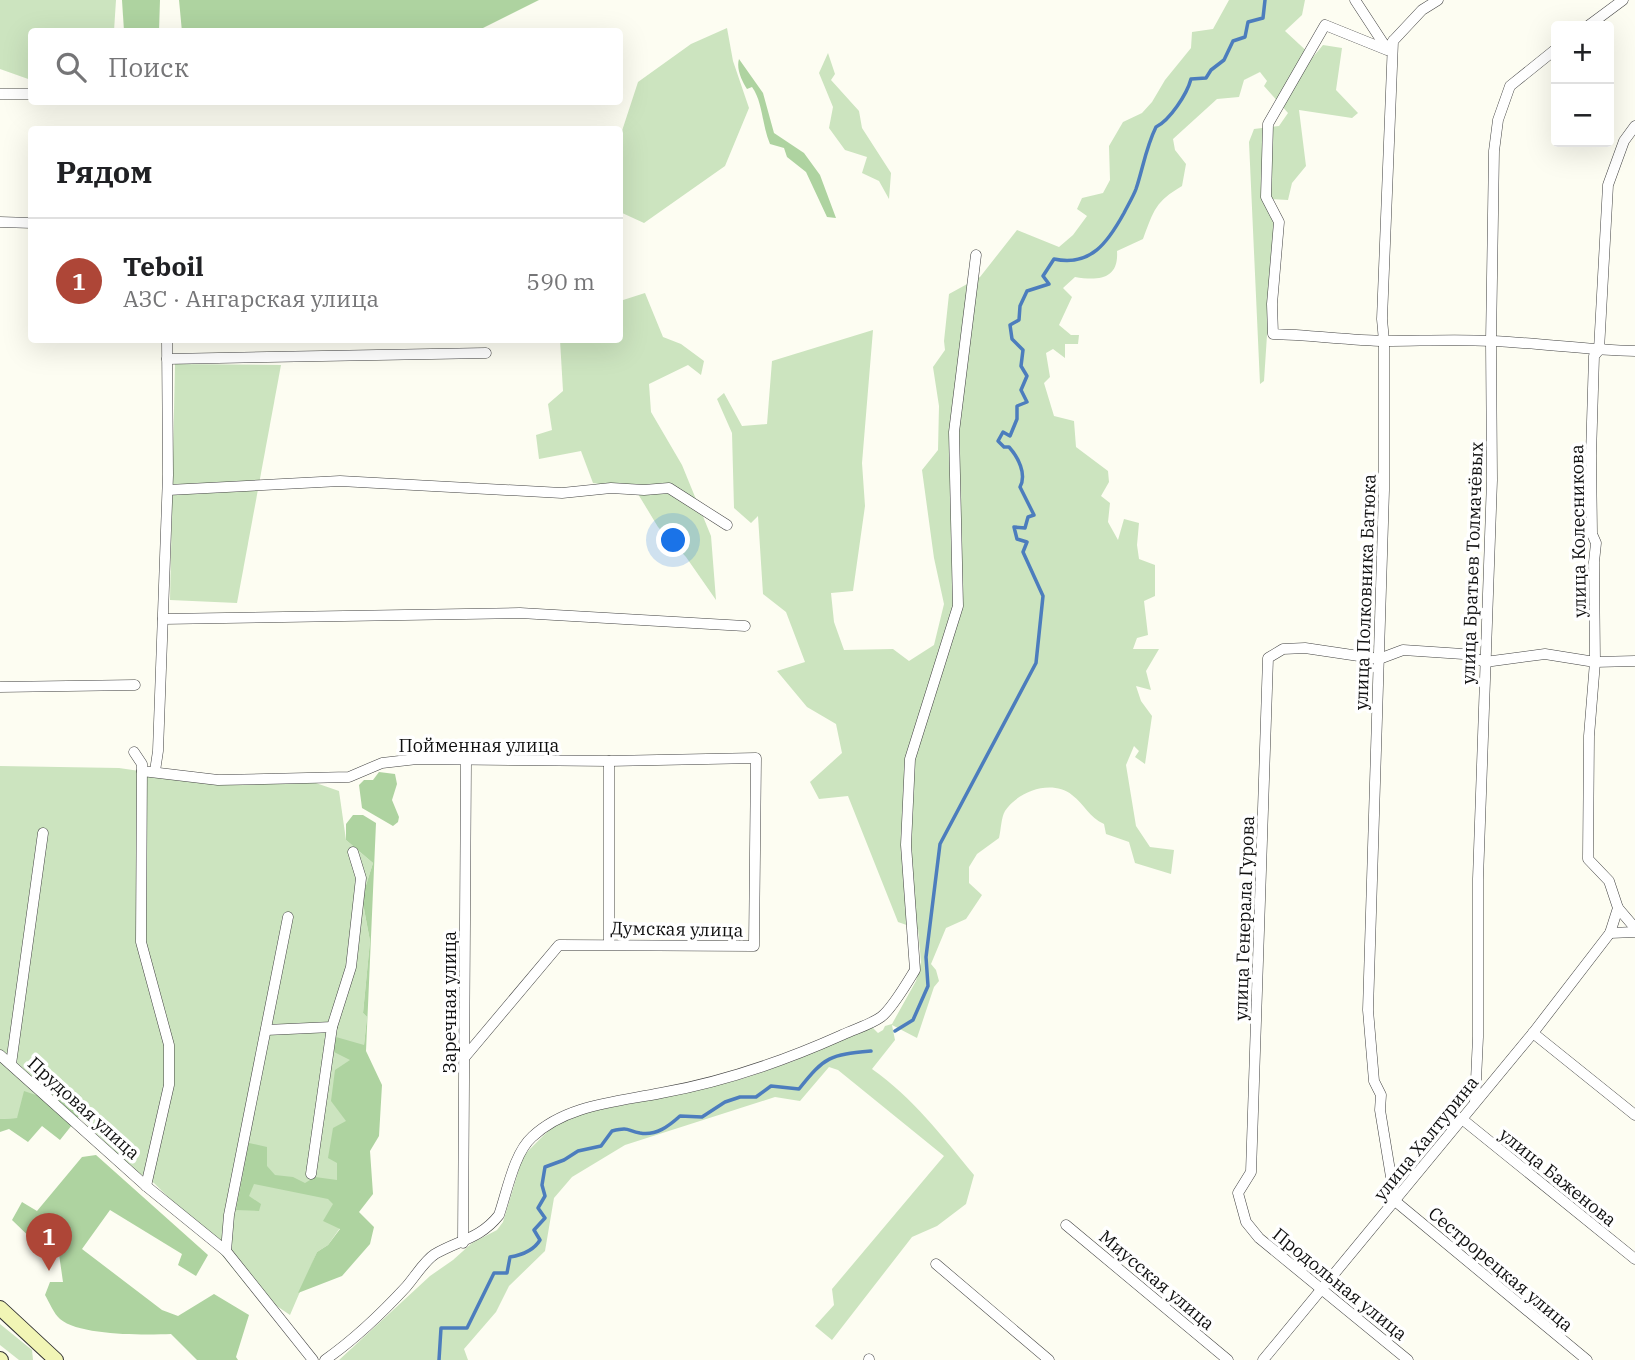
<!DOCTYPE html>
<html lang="ru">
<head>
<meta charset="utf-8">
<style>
	body { margin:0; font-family:"IBM Plex Serif",serif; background:#f2f2f2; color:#202124 }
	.controls { position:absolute; right:21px; top:21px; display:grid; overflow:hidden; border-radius:7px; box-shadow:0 7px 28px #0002 }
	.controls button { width:63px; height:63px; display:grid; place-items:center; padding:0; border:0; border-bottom:2px solid #e0e0e0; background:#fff; color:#202124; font:35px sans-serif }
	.you { position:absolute; left:674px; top:541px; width:24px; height:24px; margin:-18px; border:5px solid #fff; border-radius:50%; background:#1a73e8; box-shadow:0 0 0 10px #1a73e833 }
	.badge { display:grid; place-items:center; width:46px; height:46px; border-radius:50%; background:#ae4637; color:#fff; font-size:23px; font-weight:700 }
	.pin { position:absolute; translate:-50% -58px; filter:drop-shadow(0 2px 4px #0008) }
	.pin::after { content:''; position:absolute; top:37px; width:24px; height:21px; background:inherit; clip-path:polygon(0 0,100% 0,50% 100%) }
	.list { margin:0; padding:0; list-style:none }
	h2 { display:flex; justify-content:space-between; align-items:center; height:91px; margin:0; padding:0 28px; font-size:30px }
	h2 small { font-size:23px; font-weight:400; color:#757577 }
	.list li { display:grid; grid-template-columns:46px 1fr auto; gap:21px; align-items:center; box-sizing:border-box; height:126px; padding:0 28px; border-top:2px solid #e0e0e0 }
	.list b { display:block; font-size:26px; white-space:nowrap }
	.list p { margin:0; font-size:23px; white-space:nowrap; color:#757577 }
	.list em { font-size:23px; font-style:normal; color:#757577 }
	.icon { flex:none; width:38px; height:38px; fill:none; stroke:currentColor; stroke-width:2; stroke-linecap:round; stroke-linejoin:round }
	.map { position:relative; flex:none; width:1635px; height:1360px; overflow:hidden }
	.search { position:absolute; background:#fff; box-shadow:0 7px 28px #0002; left:28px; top:28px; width:595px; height:77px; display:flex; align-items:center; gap:18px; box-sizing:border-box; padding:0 24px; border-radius:7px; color:#757577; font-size:26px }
	.panel { position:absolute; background:#fff; box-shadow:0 7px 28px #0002; left:28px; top:126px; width:595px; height:217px; border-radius:7px }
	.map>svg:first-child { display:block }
	.green { fill:#cce4bf }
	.forest { fill:#aed3a0 }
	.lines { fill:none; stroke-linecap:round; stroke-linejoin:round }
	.stream { stroke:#4c7dbd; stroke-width:3.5 }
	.minor-casing { stroke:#424242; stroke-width:11 }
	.secondary-casing { stroke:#313131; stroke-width:16 }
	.minor { stroke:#fff; stroke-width:10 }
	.secondary { stroke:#f1f5b5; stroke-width:14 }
	.labels { text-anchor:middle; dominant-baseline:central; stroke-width:7; stroke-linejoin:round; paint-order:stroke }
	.street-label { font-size:18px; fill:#0f0f0f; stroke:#fff }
</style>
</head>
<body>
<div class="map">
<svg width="1635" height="1360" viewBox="0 0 1635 1360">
	<rect width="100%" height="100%" fill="#fdfdf2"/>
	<!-- green -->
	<g class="green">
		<path d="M 0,0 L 116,0 L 114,31 L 32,32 L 31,80 L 0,69 Z"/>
		<path d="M 1229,0 L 1305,0 L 1302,15 L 1285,31 L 1313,57 L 1323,45 L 1342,48 L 1336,90 L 1358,113 L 1352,118 L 1299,110 L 1306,166 L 1292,183 L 1288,200 L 1270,199 L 1279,222 L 1273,322 L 1267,335 L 1264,381 L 1260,384 L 1249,142 L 1254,129 L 1279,126 L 1288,113 L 1264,86 L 1267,81 L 1260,72 L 1244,80 L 1239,97 L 1217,99 L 1173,139 L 1175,150 L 1186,164 L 1182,186 C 1155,202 1154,210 1143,239 L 1117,251 C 1119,279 1099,281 1075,277 L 1063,288 L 1072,297 L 1059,325 L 1071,335 L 1079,335 L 1078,344 L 1065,344 L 1065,358 L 1053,349 L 1046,353 L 1050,377 L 1044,383 L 1054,416 L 1074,421 L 1076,447 L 1108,471 L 1109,482 L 1101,496 L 1110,503 L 1108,522 L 1118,540 L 1124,519 L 1139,523 L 1137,545 L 1139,559 L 1155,565 L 1155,596 L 1144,601 L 1148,635 L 1137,638 L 1133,649 L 1159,649 L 1146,671 L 1151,690 L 1136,686 L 1141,701 L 1152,716 L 1145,764 L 1135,757 L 1139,751 L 1134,746 L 1126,765 L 1136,826 L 1150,847 L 1174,850 L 1171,874 L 1135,863 L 1129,842 L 1106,834 L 1104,824 C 1089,817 1085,805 1072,795 C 1052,779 1018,791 1005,811 C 1001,818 1001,830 999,838 L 977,854 L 969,867 L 969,883 L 982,895 L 966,919 L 946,928 L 931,964 L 936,970 L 939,981 L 934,987 L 917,1038 L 892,1025 L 895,1040 L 872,1069 C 913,1098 942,1136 974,1175 L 966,1204 L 937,1226 L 912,1237 L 832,1340 L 815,1326 L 834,1305 L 832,1289 L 944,1156 L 838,1070 L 829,1067 L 800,1101 L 775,1097 L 625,1145 L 572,1177 L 554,1198 L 545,1251 L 509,1286 L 496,1312 L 464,1349 L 468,1360 L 339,1360 L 430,1276 L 453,1260 L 472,1243 L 497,1230 L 503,1222 L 523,1156 L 548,1131 L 567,1119 L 582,1113 L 686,1093 L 745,1078 L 794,1061 L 863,1030 L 872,1027 L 878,1033 L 883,1030 L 885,1026 L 892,1024 L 916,981 L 921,962 L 918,929 L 898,922 L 848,796 L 819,799 L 810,782 L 842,753 L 836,724 L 807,707 L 777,671 L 805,662 L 786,612 L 763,594 L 758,516 L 751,523 L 734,508 L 732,433 L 717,399 L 724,393 L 742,426 L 767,424 L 772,361 L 873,330 L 862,463 L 865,506 L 853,591 L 831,593 L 834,622 L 844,650 L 893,649 L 909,661 L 934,645 L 944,604 L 934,558 L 922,470 L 938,450 L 939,406 L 933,367 L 945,350 L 944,341 L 949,294 L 980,277 L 1017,230 L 1059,247 L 1073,235 L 1087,216 L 1077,209 L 1082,198 L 1103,193 L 1110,180 L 1109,146 L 1123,122 L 1142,113 L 1152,102 L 1165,80 L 1191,48 L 1192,32 L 1213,29 Z"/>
		<path d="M 727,28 L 733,61 L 749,108 L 725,166 L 644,223 L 620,212 L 620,137 L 638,82 L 691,44 Z"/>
		<path d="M 828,53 L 835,74 L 831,80 L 859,111 L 862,128 L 891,173 L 889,199 L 879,181 L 862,173 L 867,157 L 845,150 L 829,128 L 833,107 L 819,73 Z"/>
		<path d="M 645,293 L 663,337 L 681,344 L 704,361 L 701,375 L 688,365 L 649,384 L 651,412 L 682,465 L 711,536 L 716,600 L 686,557 L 658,527 L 635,489 L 593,483 L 581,451 L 539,459 L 536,435 L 552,430 L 548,404 L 563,391 L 560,340 L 620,340 L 620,301 Z"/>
		<path d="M 175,364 L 281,365 L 237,603 L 170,600 Z"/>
		<path d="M 0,766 L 119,768 L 235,785 L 313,782 L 339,791 L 346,840 L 373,863 L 362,898 L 370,941 L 363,1013 L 367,1017 L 364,1045 L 350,1060 L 347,1121 L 337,1163 L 340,1228 L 328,1245 L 317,1252 L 290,1315 L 246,1285 L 205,1234 L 154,1183 L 134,1170 L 78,1116 L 84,1110 L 81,1097 L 56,1078 L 36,1095 L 17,1118 L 0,1119 Z"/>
		<path d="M 0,1324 L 32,1350 L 33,1360 L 19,1360 L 0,1345 Z"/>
	</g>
	<!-- forest -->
	<g class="forest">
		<path d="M 122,0 L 160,0 L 159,31 L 124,31 Z"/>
		<path d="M 179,0 L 539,0 L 477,31 L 182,32 Z"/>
		<path d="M 739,59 L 763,93 L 774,133 L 804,153 L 820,175 L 836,218 L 827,217 L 806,172 L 787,157 L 784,148 L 770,144 C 762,126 763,102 752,87 L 747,89 C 742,81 736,69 739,59 Z"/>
		<path d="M 379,772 L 395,774 L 397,784 L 392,800 L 399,817 L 398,822 L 393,826 L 362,808 L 359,785 L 364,780 L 373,780 Z"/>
		<path d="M 353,815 L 363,815 L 376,823 L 366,1051 L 382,1085 L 379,1136 L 370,1151 L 373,1194 L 359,1212 L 374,1227 L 370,1244 L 342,1276 L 298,1293 L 317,1252 L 328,1245 L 340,1229 L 323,1221 L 333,1204 L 328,1199 L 254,1184 L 249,1196 L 261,1204 L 259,1211 L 236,1210 L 249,1143 L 267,1147 L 267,1166 L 275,1175 L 293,1177 L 305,1183 L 315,1177 L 337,1180 L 337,1163 L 328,1158 L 333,1128 L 346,1121 L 331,1101 L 335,1070 L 350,1060 L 334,1052 L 336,1037 L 364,1045 L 367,1017 L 363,1013 L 370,941 L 362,898 L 373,863 L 346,840 L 346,824 Z"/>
		<path d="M 56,1078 L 81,1096 L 84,1110 L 60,1140 L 42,1126 L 28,1142 L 9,1129 L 0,1132 L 0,1119 L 17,1118 L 24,1091 L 36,1095 Z"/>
		<path d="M 96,1155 L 208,1255 L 196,1276 L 178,1265 L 182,1254 L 110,1210 L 82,1249 L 162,1310 L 178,1316 L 214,1294 L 249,1315 L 236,1357 L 238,1360 L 197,1360 L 171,1334 C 145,1335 80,1336 60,1319 C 54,1314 49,1302 45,1295 L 50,1282 L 63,1282 L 59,1254 L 40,1247 L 12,1220 L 22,1202 L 37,1211 L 82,1157 Z"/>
	</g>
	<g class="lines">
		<!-- stream -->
		<g class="stream">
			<path d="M 895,1031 L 913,1020 L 928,986 L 926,957 L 940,844 L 1036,663 L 1043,596 L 1023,552 L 1027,542 L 1017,539 L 1014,527 L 1025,528 L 1028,517 L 1034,515 L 1020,487 C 1027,474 1018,457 1009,447 L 1004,447 L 998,441 L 1003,432 L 1010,436 L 1017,419 L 1017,406 L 1027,402 L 1021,390 L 1027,376 L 1021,366 L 1023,350 L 1012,339 L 1010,325 L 1019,320 L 1020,306 L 1027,291 L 1049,284 L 1043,276 L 1054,259 C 1091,267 1108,242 1124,213 C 1128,205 1133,197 1136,189 C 1143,168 1146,147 1156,127 C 1170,120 1187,94 1191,79 L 1206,78 L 1211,70 L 1224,60 L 1233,41 L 1245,37 L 1248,22 L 1263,18 L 1265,0"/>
			<path d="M 439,1360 L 441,1328 L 467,1328 L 494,1273 L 507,1273 L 510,1257 C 522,1255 534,1250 540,1240 L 534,1230 L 545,1218 L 538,1208 L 545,1196 L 542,1185 L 545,1167 L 564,1160 L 578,1151 L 601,1146 L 612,1131 C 629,1127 626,1130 640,1133 C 656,1136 669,1126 680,1116 L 702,1117 L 725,1102 L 740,1097 L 756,1097 L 771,1086 L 799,1089 C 825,1056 830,1055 871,1051"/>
		</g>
		<!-- minor casing -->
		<g class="minor-casing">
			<g id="minor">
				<path d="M 1355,0 L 1387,49"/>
				<path d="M 1588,26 L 1623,0"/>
				<path d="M 1393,41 L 1387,50 L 1325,25 L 1268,124 L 1266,197 L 1279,222 L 1272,304 L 1273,334 C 1310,335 1347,340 1385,341 C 1420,341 1456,339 1491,341 C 1539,343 1587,350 1635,351"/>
				<path d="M 0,94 L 32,94"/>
				<path d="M 0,222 L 32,223"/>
				<path d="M 167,359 L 486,353"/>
				<path d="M 168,490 L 340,481 L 562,493 L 611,488 L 644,490 L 669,488 L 727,525"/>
				<path d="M 163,619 L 520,613 L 745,626"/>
				<path d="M 0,687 L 135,685"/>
				<path d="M 134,752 L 142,764 L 141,942 L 169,1045 L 169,1085 L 146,1186"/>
				<path d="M 142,771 L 218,780 L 349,777 L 382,763 L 417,759 L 609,761 L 756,758 L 754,946 L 559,945 L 464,1058"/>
				<path d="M 155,771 L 158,751 L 168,475 L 167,340"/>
				<path d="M 1618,908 L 1635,928"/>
				<path d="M 1610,933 L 1635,932"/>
				<path d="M 609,944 L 609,761"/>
				<path d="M 266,1030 L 332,1027"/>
				<path d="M 1533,1033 L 1635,1115"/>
				<path d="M 0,1055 L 146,1186 L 226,1251 L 313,1360"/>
				<path d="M 11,1064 L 43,833"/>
				<path d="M 1475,1102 L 1478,1037 L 1478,879 L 1492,480 L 1491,341 L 1494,151 L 1498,120 L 1510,86 L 1556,49"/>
				<path d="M 1462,1119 L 1635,1259"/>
				<path d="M 311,1174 L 332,1027 L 351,967 L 361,878 L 353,852"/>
				<path d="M 1395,1201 L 1380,1110 L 1381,1095 L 1374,1081 L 1368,1010 L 1384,490 L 1384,341 L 1382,319 L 1393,41 L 1422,10 L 1438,0"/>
				<path d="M 1395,1201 L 1587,1360"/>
				<path d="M 1066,1225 L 1228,1360"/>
				<path d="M 463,1243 L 466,761"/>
				<path d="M 226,1251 L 229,1215 L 288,917"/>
				<path d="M 936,1264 L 1049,1360"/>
				<path d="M 869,1359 L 869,1360"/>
				<path d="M 325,1360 C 355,1339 381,1314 406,1287 C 415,1277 424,1261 435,1254 C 459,1240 480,1239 499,1215 C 507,1192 514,1153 532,1137 C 566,1105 616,1102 661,1093 C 723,1082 784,1061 842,1035 C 854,1029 870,1025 881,1017 C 892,1009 907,983 915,970 L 906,845 L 910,759 L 958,606 L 954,432 L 976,255"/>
				<path d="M 1263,1360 L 1533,1033 L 1610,933 L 1618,908 L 1609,881 L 1588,859 L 1589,736 L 1595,662 L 1594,562 L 1596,543 L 1592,534 L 1591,455 L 1594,356 L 1599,350 L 1608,185 L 1624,141 L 1635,126"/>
				<path d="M 1408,1360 L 1259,1238 L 1246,1222 L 1238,1193 L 1251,1172 L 1268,658 L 1283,649 L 1305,648 L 1379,659 L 1403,650 L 1463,654 L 1485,662 L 1545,654 L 1595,662 L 1635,661"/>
			</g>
		</g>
		<!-- secondary casing -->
		<g class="secondary-casing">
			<g id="secondary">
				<path d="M 0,1308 L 56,1360"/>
				<path d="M 0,1359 L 1,1360"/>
			</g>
		</g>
		<!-- minor -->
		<use href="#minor" class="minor"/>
		<!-- secondary -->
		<use href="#secondary" class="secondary"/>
	</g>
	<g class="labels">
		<!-- street labels -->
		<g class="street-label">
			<text transform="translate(1578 531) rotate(-91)">улица Колесникова</text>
			<text transform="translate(1472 563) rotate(-88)">улица Братьев Толмачёвых</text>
			<text transform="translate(1365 592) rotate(-88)">улица Полковника Батюка</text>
			<text x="479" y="745">Пойменная улица</text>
			<text transform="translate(1244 918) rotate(-88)">улица Генерала Гурова</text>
			<text transform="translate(677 929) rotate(1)">Думская улица</text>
			<text transform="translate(449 1002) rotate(-90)">Заречная улица</text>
			<text transform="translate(84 1108) rotate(42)">Прудовая улица</text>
			<text transform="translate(1426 1138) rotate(-51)">улица Халтурина</text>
			<text transform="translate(1558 1177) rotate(39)">улица Баженова</text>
			<text transform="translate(1501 1269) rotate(40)">Сестрорецкая улица</text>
			<text transform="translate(1157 1280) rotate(40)">Миусская улица</text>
			<text transform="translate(1340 1284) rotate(39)">Продольная улица</text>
		</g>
	</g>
</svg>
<div class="controls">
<button>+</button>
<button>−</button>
</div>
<div class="you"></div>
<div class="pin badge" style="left:49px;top:1271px">1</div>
<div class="search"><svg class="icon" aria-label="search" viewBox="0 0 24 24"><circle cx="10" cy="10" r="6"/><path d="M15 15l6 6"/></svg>Поиск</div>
<section class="panel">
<h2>Рядом<small></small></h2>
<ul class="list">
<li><span class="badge">1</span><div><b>Teboil</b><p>АЗС · Ангарская улица</p></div><em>590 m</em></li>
</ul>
</section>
</div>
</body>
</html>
